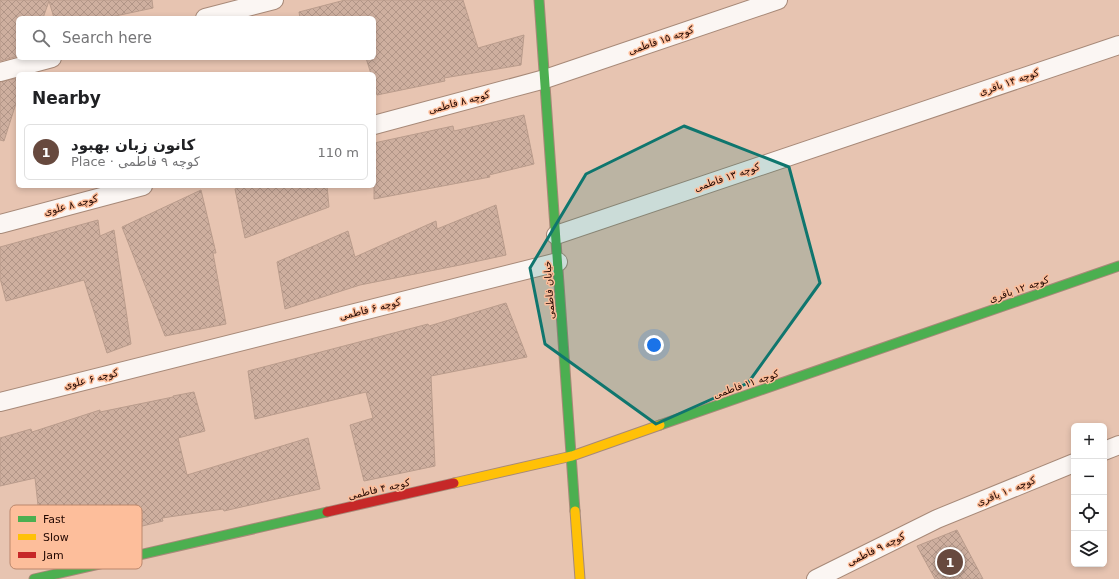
<!DOCTYPE html>
<html lang="en">
<head>
<meta charset="utf-8">
<style>
	body { margin:0; font-family:"DejaVu Sans","Noto Naskh Arabic",sans-serif; background:#f6f6f6; color:#202124 }
	.controls { position:absolute; right:12px; bottom:12px; display:grid; overflow:hidden; border-radius:6px; box-shadow:0 2px 6px #0003 }
	.controls button { width:36px; height:36px; display:grid; place-items:center; padding:0; border:0; border-bottom:1px solid #e0e0e0; background:#fff; color:#202124; font:20px sans-serif }
	.you { position:absolute; left:654px; top:345px; width:14px; height:14px; margin:-10px; border:3px solid #fff; border-radius:50%; background:#1a73e8; box-shadow:0 0 0 6px #1a73e833 }
	.badge { display:grid; place-items:center; width:26px; height:26px; border-radius:50%; background:#67493e; color:#fff; font-size:13px; font-weight:700 }
	.pin { position:absolute; translate:-50% -50%; border:2px solid #fff; box-shadow:0 1px 4px #0006 }
	.list { margin:0; padding:0; list-style:none }
	h2 { display:flex; justify-content:space-between; align-items:center; height:52px; margin:0; padding:0 16px; font-size:17px }
	h2 small { font-size:13px; font-weight:400; color:#757577 }
	.list li { display:grid; grid-template-columns:26px 1fr auto; gap:12px; align-items:center; box-sizing:border-box; height:56px; margin:0 8px 8px; padding:0 8px; border:1px solid #e0e0e0; border-radius:6px }
	.list b { display:block; font-size:15px; white-space:nowrap }
	.list p { margin:0; font-size:13px; white-space:nowrap; color:#757577 }
	.list em { font-size:13px; font-style:normal; color:#757577 }
	.icon { flex:none; width:22px; height:22px; fill:none; stroke:currentColor; stroke-width:2; stroke-linecap:round; stroke-linejoin:round }
	.map { position:relative; flex:none; width:1119px; height:579px; overflow:hidden }
	.search { position:absolute; background:#fff; box-shadow:0 2px 6px #0003; left:16px; top:16px; width:360px; height:44px; display:flex; align-items:center; gap:10px; box-sizing:border-box; padding:0 14px; border-radius:6px; color:#757577; font-size:15px }
	.panel { position:absolute; background:#fff; box-shadow:0 2px 6px #0003; left:16px; top:72px; width:360px; height:116px; border-radius:6px }
	.map>svg:first-child { display:block }
	.building { fill:url(#building-cross-hatch); stroke:#ba9c8c }
	.lines { fill:none; stroke-linecap:round; stroke-linejoin:round }
	.street-casing { stroke:#a78978; stroke-width:20 }
	.fast-casing { stroke:#a78978; stroke-width:11 }
	.slow-casing { stroke:#a78978; stroke-width:11 }
	.jam-casing { stroke:#a78978; stroke-width:11 }
	.street { stroke:#fbf6f3; stroke-width:18 }
	.fast { stroke:#4caf50; stroke-width:9 }
	.slow { stroke:#ffc107; stroke-width:9 }
	.jam { stroke:#c62828; stroke-width:9 }
	.marked { fill:#0f766e; fill-opacity:0.2; stroke:#0f766e; stroke-width:3; stroke-linejoin:round }
	.labels { text-anchor:middle; dominant-baseline:central; stroke-width:3; stroke-linejoin:round; paint-order:stroke }
	.street-label { font-size:10px; fill:#220700; stroke:#fdbe9b }
	.key { fill:#fdbe9b; stroke:#bb876c; stroke-width:1 }
	.key-label { font-size:11px; fill:#220700 }
</style>
</head>
<body>
<div class="map">
<svg width="1119" height="579" viewBox="0 0 1119 579">
	<defs>
		<pattern id="building-cross-hatch" width="8" height="8" patternUnits="userSpaceOnUse"><rect width="8" height="8" fill="#ceaf9f"/><path d="M0 0l8 8M0 8l8-8" fill="none" stroke="#b19587"/></pattern>
	</defs>
	<rect width="100%" height="100%" fill="#e7c4b1"/>
	<!-- building -->
	<g class="building">
		<path d="M 0,0 L 152,0 L 153,8 L 106,18 L 54,18 L 49,1 L 43,18 L 18,18 L 18,56 L 0,61 Z"/>
		<path d="M 345,0 L 463,0 L 478,48 L 524,35 L 521,65 L 444,78 L 445,81 L 377,95 L 374,84 L 374,74 L 371,74 L 366,58 L 374,58 L 374,18 L 300,18 L 299,12 Z"/>
		<path d="M 18,78 L 18,97 L 4,141 L 0,140 L 0,82 Z"/>
		<path d="M 524,115 L 534,164 L 489,175 L 490,177 L 374,199 L 374,143 L 453,126 L 454,131 Z"/>
		<path d="M 246,186 L 327,186 L 329,207 L 245,238 L 235,189 Z"/>
		<path d="M 201,190 L 216,253 L 213,253 L 226,324 L 165,336 L 122,227 Z"/>
		<path d="M 496,205 L 506,255 L 460,265 L 360,285 L 285,309 L 277,262 L 348,231 L 355,257 L 436,221 L 437,229 Z"/>
		<path d="M 98,220 L 100,236 L 114,230 L 131,344 L 107,353 L 84,280 L 6,301 L 0,278 L 0,247 Z"/>
		<path d="M 506,303 L 527,357 L 431,376 L 435,466 L 364,481 L 350,425 L 373,418 L 366,392 L 255,419 L 248,371 L 428,324 L 429,326 Z"/>
		<path d="M 194,392 L 205,431 L 178,438 L 187,475 L 308,438 L 320,489 L 224,511 L 223,509 L 162,518 L 163,521 L 43,550 L 35,478 L 0,486 L 0,438 L 31,429 L 32,432 L 100,410 L 100,412 L 173,397 L 173,396 Z"/>
		<path d="M 957,530 L 983,579 L 935,579 L 917,546 Z"/>
	</g>
	<g class="lines">
		<!-- street casing -->
		<g class="street-casing">
			<g id="street">
				<path d="M 205,18 L 274,0"/>
				<path d="M 0,72 L 52,58"/>
				<path d="M 374,125 L 545,79 L 778,0"/>
				<path d="M 0,224 L 143,186"/>
				<path d="M 556,235 L 1119,45"/>
				<path d="M 0,402 L 558,262"/>
				<path d="M 1104,451 L 1119,445"/>
				<path d="M 816,579 L 937,519 L 1074,463"/>
			</g>
		</g>
		<!-- fast casing -->
		<g class="fast-casing">
			<g id="fast">
				<path d="M 539,0 L 575,511"/>
				<path d="M 660,425 L 1119,266"/>
				<path d="M 34,579 L 327,512"/>
			</g>
		</g>
		<!-- slow casing -->
		<g class="slow-casing">
			<g id="slow">
				<path d="M 454,483 L 572,456 L 660,425"/>
				<path d="M 575,511 L 580,579"/>
			</g>
		</g>
		<!-- jam casing -->
		<g class="jam-casing">
			<path id="jam" d="M 327,512 L 454,483"/>
		</g>
		<!-- street -->
		<use href="#street" class="street"/>
		<!-- fast -->
		<use href="#fast" class="fast"/>
		<!-- slow -->
		<use href="#slow" class="slow"/>
		<!-- jam -->
		<use href="#jam" class="jam"/>
	</g>
	<!-- marked area -->
	<path class="marked" d="M 684,126 L 789,167 L 820,283 L 748,383 L 656,424 L 545,344 L 530,268 L 586,174 Z"/>
	<g class="labels">
		<!-- street labels -->
		<g class="street-label">
			<text transform="translate(661 40) rotate(-19)">کوچه ۱۵ فاطمی</text>
			<text transform="translate(1009 82) rotate(-19)">کوچه ۱۴ باقری</text>
			<text transform="translate(459 102) rotate(-15)">کوچه ۸ فاطمی</text>
			<text transform="translate(727 177) rotate(-19)">کوچه ۱۳ فاطمی</text>
			<text transform="translate(71 205) rotate(-15)">کوچه ۸ علوی</text>
			<text transform="translate(1019 289) rotate(-19)">کوچه ۱۲ باقری</text>
			<text transform="translate(549 290) rotate(-94)">خیابان فاطمی</text>
			<text transform="translate(370 309) rotate(-14)">کوچه ۶ فاطمی</text>
			<text transform="translate(91 379) rotate(-14)">کوچه ۶ علوی</text>
			<text transform="translate(746 384) rotate(-19)">کوچه ۱۱ فاطمی</text>
			<text transform="translate(379 489) rotate(-13)">کوچه ۴ فاطمی</text>
			<text transform="translate(1006 491) rotate(-22)">کوچه ۱۰ باقری</text>
			<text transform="translate(876 549) rotate(-26)">کوچه ۹ فاطمی</text>
		</g>
	</g>
	<!-- legend -->
	<rect x="10" y="505" width="132" height="64" rx="6" class="key"/>
	<rect x="18" y="516" width="18" height="6" fill="#4caf50"/>
	<rect x="18" y="534" width="18" height="6" fill="#ffc107"/>
	<rect x="18" y="552" width="18" height="6" fill="#c62828"/>
	<g class="key-label">
		<text x="43" y="523">Fast</text>
		<text x="43" y="541">Slow</text>
		<text x="43" y="559">Jam</text>
	</g>
</svg>
<div class="controls">
<button>+</button>
<button>−</button>
<button><svg class="icon" aria-label="locate" viewBox="0 0 24 24"><circle cx="12" cy="12" r="6"/><path d="M12 2v4M12 18v4M2 12h4M18 12h4"/></svg></button>
<button><svg class="icon" aria-label="layers" viewBox="0 0 24 24"><path d="M12 4l9 5-9 5-9-5zM3 14l9 5 9-5"/></svg></button>
</div>
<div class="you"></div>
<div class="pin badge" style="left:950px;top:562px">1</div>
<div class="search"><svg class="icon" aria-label="search" viewBox="0 0 24 24"><circle cx="10" cy="10" r="6"/><path d="M15 15l6 6"/></svg>Search here</div>
<section class="panel">
<h2>Nearby<small></small></h2>
<ul class="list">
<li><span class="badge">1</span><div><b>کانون زبان بهبود</b><p>Place · کوچه ۹ فاطمی</p></div><em>110 m</em></li>
</ul>
</section>
</div>
</body>
</html>
